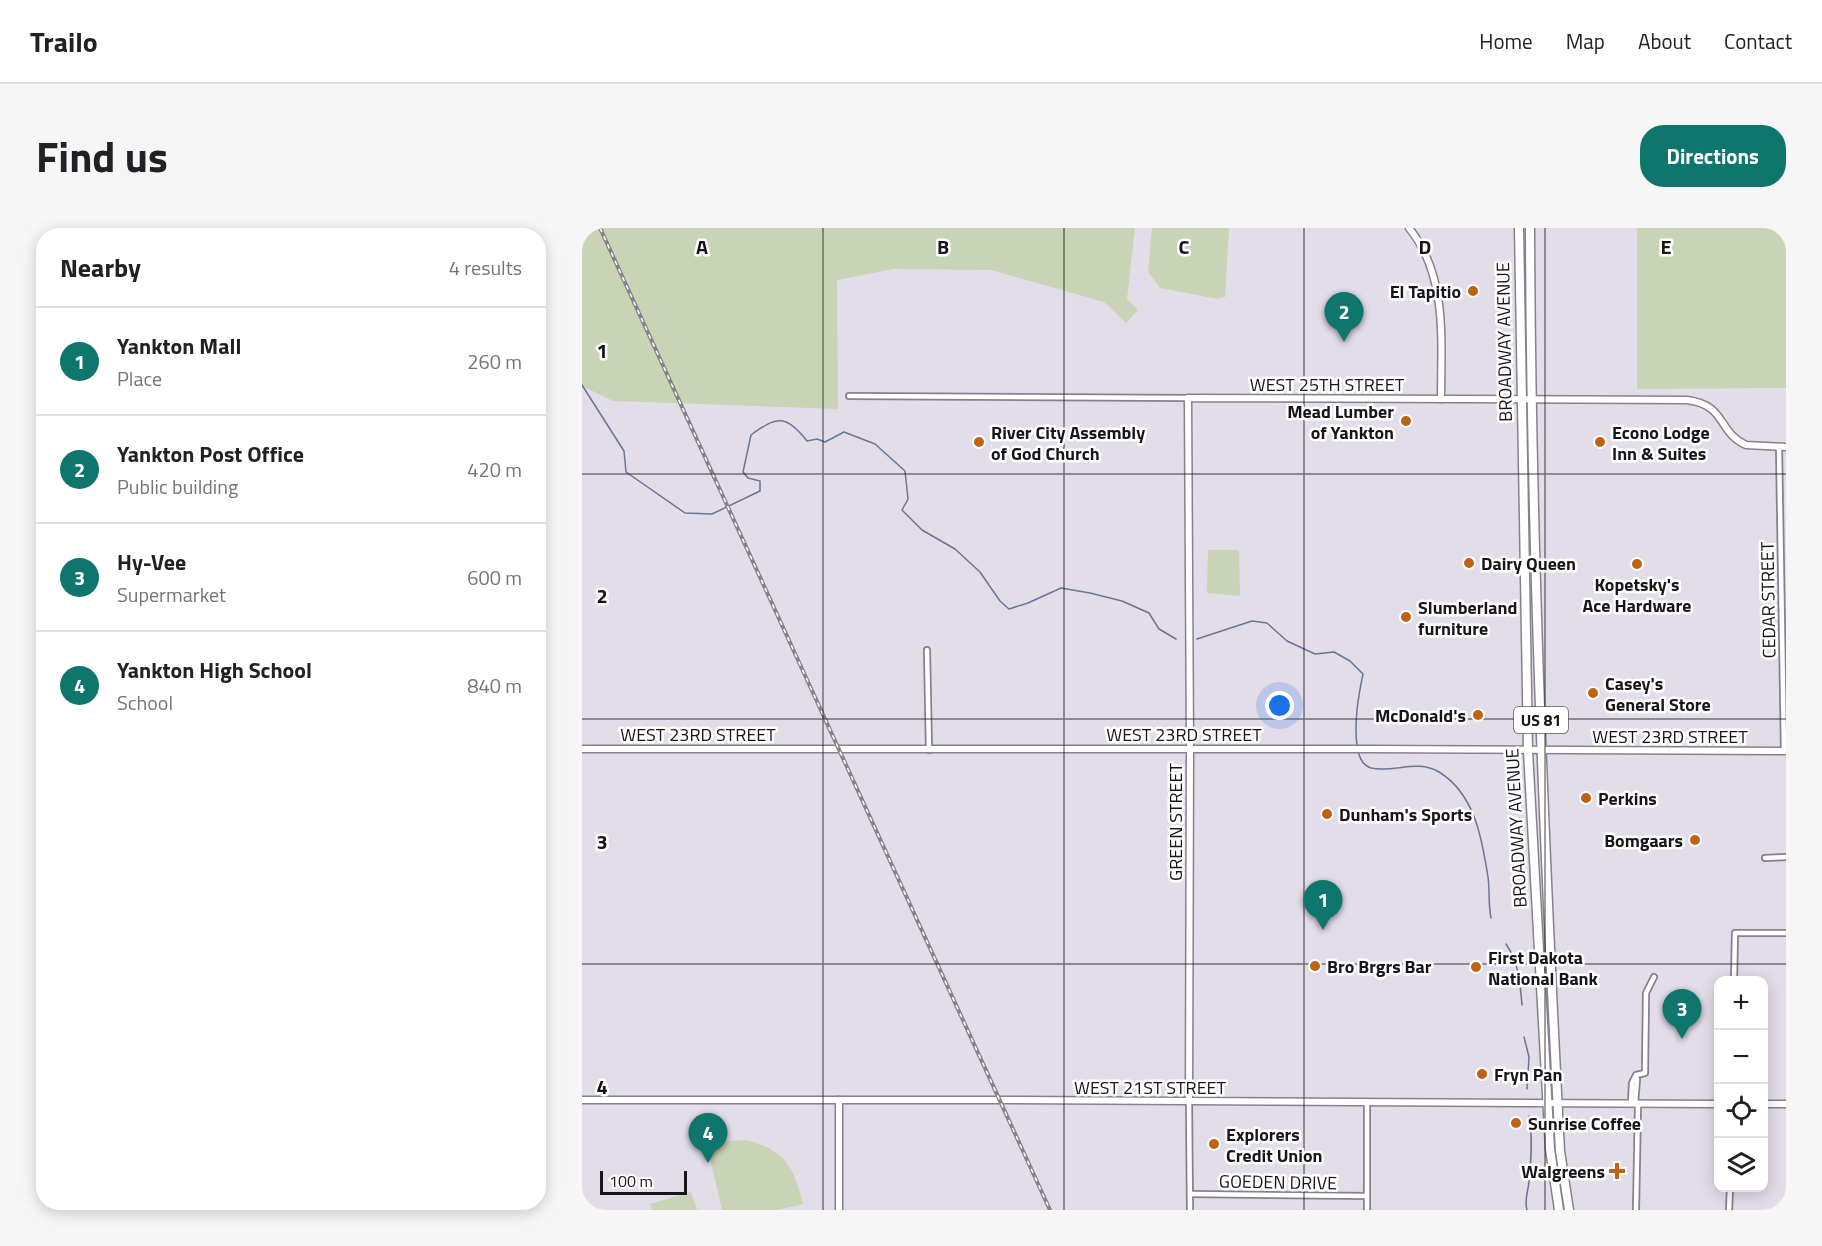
<!DOCTYPE html>
<html lang="en">
<head>
<meta charset="utf-8">
<style>
	body { margin:0; font-family:"Titillium Web",sans-serif; background:#f6f6f6; color:#202124 }
	.controls { position:absolute; right:18px; bottom:18px; display:grid; overflow:hidden; border-radius:12px; box-shadow:0 3px 15px #0003 }
	.controls button { width:54px; height:54px; display:grid; place-items:center; padding:0; border:0; border-bottom:2px solid #e0e0e0; background:#fff; color:#202124; font:30px sans-serif }
	.scale { position:absolute; left:18px; bottom:15px; width:87px; box-sizing:border-box; padding-left:6px; border:3px solid #18151a; border-top:0; font-size:16px; line-height:21px; white-space:nowrap; color:#18151a; -webkit-text-stroke:4px #fff; paint-order:stroke }
	.you { position:absolute; left:698px; top:478px; width:21px; height:21px; margin:-15px; border:4px solid #fff; border-radius:50%; background:#1a73e8; box-shadow:0 0 0 9px #1a73e833 }
	.badge { display:grid; place-items:center; width:39px; height:39px; border-radius:50%; background:#0f766e; color:#fff; font-size:20px; font-weight:700 }
	.pin { position:absolute; translate:-50% -50px; filter:drop-shadow(0 2px 3px #0008) }
	.pin::after { content:''; position:absolute; top:32px; width:21px; height:18px; background:inherit; clip-path:polygon(0 0,100% 0,50% 100%) }
	.list { margin:0; padding:0; list-style:none }
	h2 { display:flex; justify-content:space-between; align-items:center; height:78px; margin:0; padding:0 24px; font-size:26px }
	h2 small { font-size:20px; font-weight:400; color:#757577 }
	.list li { display:grid; grid-template-columns:39px 1fr auto; gap:18px; align-items:center; box-sizing:border-box; height:108px; padding:0 24px; border-top:2px solid #e0e0e0 }
	.list b { display:block; font-size:22px; white-space:nowrap }
	.list p { margin:0; font-size:20px; white-space:nowrap; color:#757577 }
	.list em { font-size:20px; font-style:normal; color:#757577 }
	.icon { flex:none; width:33px; height:33px; fill:none; stroke:currentColor; stroke-width:2; stroke-linecap:round; stroke-linejoin:round }
	.map { position:relative; flex:none; width:1204px; height:982px; overflow:hidden; border-radius:24px }
	header { display:flex; align-items:center; gap:36px; box-sizing:border-box; height:84px; padding:0 30px; background:#fff; border-bottom:2px solid #e0e0e0 }
	header strong { font-size:28px }
	nav { display:flex; gap:33px; margin-inline-start:auto; font-size:21px }
	.intro { display:flex; align-items:center; justify-content:space-between; box-sizing:border-box; height:144px; padding:0 36px }
	h1 { margin:0; font-size:42px }
	.button { padding:15px 27px; border-radius:24px; background:#0f766e; color:#fff; font-size:21px; font-weight:700 }
	main { display:flex; gap:36px; padding:0 36px }
	aside { flex:1; background:#fff; border-radius:24px; box-shadow:0 3px 15px #0003 }
	.map>svg:first-child { display:block }
	.green { fill:#c9d4b6 }
	.lines { fill:none; stroke-linecap:round; stroke-linejoin:round }
	.stream { stroke:#6a7693; stroke-width:1.5 }
	.minor-casing { stroke:#87818d; stroke-width:8 }
	.tertiary-casing { stroke:#87818d; stroke-width:9 }
	.trunk-casing { stroke:#87818d; stroke-width:11 }
	.minor { stroke:#fff; stroke-width:4.5 }
	.tertiary { stroke:#fff; stroke-width:6 }
	.trunk { stroke:#fff; stroke-width:8 }
	.rail-casing { stroke:#86818a; stroke-width:4 }
	.rail { stroke:#fff; stroke-width:1.5; stroke-dasharray:4.5; stroke-linecap:butt }
	.grid { fill:none; stroke:#18151a; stroke-width:1.5; stroke-opacity:0.55 }
	.poi-dot { fill:#bf6214; stroke:#fff; stroke-width:2 }
	.labels { text-anchor:middle; dominant-baseline:central; stroke-width:5; stroke-linejoin:round; paint-order:stroke }
	.shield { fill:#fff; stroke:#5d5b5f; stroke-width:1.5 }
	.shield-label { font-size:16px; font-weight:bold; fill:#18151a }
	.poi-label { font-size:18px; font-weight:bold; fill:#18151a; stroke:#fff; text-anchor:start }
	.street-label { font-size:18px; fill:#18151a; stroke:#fff }
	.grid-label { font-size:20px; text-anchor:middle; font-weight:bold; fill:#18151a; stroke:#fff; stroke-width:5; stroke-linejoin:round; paint-order:stroke }
</style>
</head>
<body>
<header>
<strong>Trailo</strong>
<nav><a>Home</a><a>Map</a><a>About</a><a>Contact</a></nav>
</header>
<div class="intro"><h1>Find us</h1><a class="button">Directions</a></div>
<main>
<aside>
<h2>Nearby<small>4 results</small></h2>
<ul class="list">
<li><span class="badge">1</span><div><b>Yankton Mall</b><p>Place</p></div><em>260 m</em></li>
<li><span class="badge">2</span><div><b>Yankton Post Office</b><p>Public building</p></div><em>420 m</em></li>
<li><span class="badge">3</span><div><b>Hy-Vee</b><p>Supermarket</p></div><em>600 m</em></li>
<li><span class="badge">4</span><div><b>Yankton High School</b><p>School</p></div><em>840 m</em></li>
</ul>
</aside>
<div class="map">
<svg width="1204" height="982" viewBox="0 0 1204 982">
	<rect width="100%" height="100%" fill="#e3dce9"/>
	<!-- green -->
	<g class="green">
		<path d="M 0,0 L 553,0 L 545,71 L 556,82 L 544,95 L 522,74 L 409,42 L 312,41 L 255,52 L 256,181 L 31,173 L 0,158 Z"/>
		<path d="M 570,0 L 647,0 L 643,69 L 636,71 L 578,60 L 566,44 Z"/>
		<path d="M 1055,0 L 1204,0 L 1204,160 L 1055,161 Z"/>
		<path d="M 626,322 L 657,322 L 658,368 L 625,365 Z"/>
		<path d="M 164,912 C 204,923 211,938 221,976 L 196,982 L 140,982 L 125,917 L 145,913 Z"/>
		<path d="M 109,964 L 115,982 L 70,982 L 68,976 Z"/>
	</g>
	<g class="lines">
		<!-- stream -->
		<g class="stream">
			<path d="M 0,157 L 42,223 L 44,244 L 103,285 L 130,286 L 178,263 L 178,253 L 166,250 L 161,244 L 169,207 C 195,188 204,186 225,213 L 235,211 L 243,214 L 262,204 L 293,216 L 323,243 L 326,271 L 320,282 L 340,302 L 373,321 L 398,344 L 418,373 L 427,381 L 446,375 L 479,360 L 508,365 L 540,373 L 567,385 L 577,401 L 594,411"/>
			<path d="M 615,411 L 670,393 L 685,395 L 705,413 L 733,426 L 752,424 L 768,433 L 781,446 C 776,470 772,494 775,518"/>
			<path d="M 776,523 C 778,531 781,538 789,540 C 812,545 835,531 857,544 C 893,566 900,611 906,649 C 908,662 906,676 909,690"/>
			<path d="M 924,716 C 937,735 938,755 940,777"/>
			<path d="M 942,809 L 947,829 L 945,861"/>
			<path d="M 945,982 C 942,972 946,964 947,954 C 949,933 951,909 947,888"/>
		</g>
		<!-- minor casing -->
		<g class="minor-casing">
			<g id="minor">
				<path d="M 267,168 L 606,170"/>
				<path d="M 1197,219 L 1202,523"/>
				<path d="M 345,422 L 347,522"/>
				<path d="M 1183,630 L 1204,629"/>
				<path d="M 1152,752 L 1153,705 L 1204,705"/>
				<path d="M 607,874 L 608,982"/>
				<path d="M 1049,876 L 1050,855 L 1054,847 L 1063,845 L 1064,765 L 1072,749"/>
				<path d="M 1053,876 L 1055,851"/>
				<path d="M 608,966 L 785,968"/>
				<path d="M 785,982 L 785,875"/>
				<path d="M 1054,982 L 1056,877"/>
				<path d="M 1147,982 L 1148,960"/>
			</g>
		</g>
		<!-- tertiary casing -->
		<g class="tertiary-casing">
			<g id="tertiary">
				<path d="M 827,0 C 866,48 859,113 859,171"/>
				<path d="M 0,521 L 787,521 L 1204,523"/>
				<path d="M 0,872 L 417,872 L 1136,876"/>
				<path d="M 607,874 L 608,522 L 606,170 L 1105,172 C 1145,177 1135,204 1164,217 L 1204,219"/>
				<path d="M 1182,876 L 1204,876"/>
				<path d="M 257,982 L 257,872"/>
			</g>
		</g>
		<!-- trunk casing -->
		<g class="trunk-casing">
			<g id="trunk">
				<path d="M 937,0 L 946,523 L 968,921 L 977,982"/>
				<path d="M 948,0 C 949,308 962,616 978,923 L 987,982"/>
			</g>
		</g>
		<!-- minor -->
		<use href="#minor" class="minor"/>
		<!-- tertiary -->
		<use href="#tertiary" class="tertiary"/>
		<!-- trunk -->
		<use href="#trunk" class="trunk"/>
		<!-- rail casing -->
		<g class="rail-casing">
			<path id="rail" d="M 18,0 L 468,982"/>
		</g>
		<!-- rail -->
		<use href="#rail" class="rail"/>
	</g>
	<!-- grid -->
	<path class="grid" d="M 241,0 L 241,982M 482,0 L 482,982M 722,0 L 722,982M 963,0 L 963,982M 0,246 L 1204,246M 0,491 L 1204,491M 0,736 L 1204,736"/>
	<!-- markers -->
	<g class="poi-dot">
		<circle cx="891" cy="63" r="6"/>
		<circle cx="824" cy="193" r="6"/>
		<circle cx="397" cy="214" r="6"/>
		<circle cx="1018" cy="214" r="6"/>
		<circle cx="887" cy="335" r="6"/>
		<circle cx="1055" cy="336" r="6"/>
		<circle cx="824" cy="389" r="6"/>
		<circle cx="1011" cy="465" r="6"/>
		<circle cx="896" cy="487" r="6"/>
		<circle cx="1004" cy="570" r="6"/>
		<circle cx="745" cy="586" r="6"/>
		<circle cx="1113" cy="612" r="6"/>
		<circle cx="733" cy="738" r="6"/>
		<circle cx="894" cy="739" r="6"/>
		<circle cx="900" cy="846" r="6"/>
		<circle cx="934" cy="895" r="6"/>
		<circle cx="632" cy="916" r="6"/>
		<path d="M1032 934h6v6h6v6h-6v6h-6v-6h-6v-6h6z"/>
	</g>
	<g class="labels">
		<!-- shield labels -->
		<rect class="shield" x="932" y="479" width="54" height="26" rx="4.5"/>
		<g class="shield-label">
			<text x="959" y="492">US 81</text>
		</g>
		<!-- poi labels -->
		<g class="poi-label">
			<text x="879" y="63" text-anchor="end">El Tapitio</text>
			<text x="812" y="183" text-anchor="end">Mead Lumber<tspan x="812" dy="21">of Yankton</tspan></text>
			<text x="409" y="204">River City Assembly<tspan x="409" dy="21">of God Church</tspan></text>
			<text x="1030" y="204">Econo Lodge<tspan x="1030" dy="21">Inn &amp; Suites</tspan></text>
			<text x="899" y="335">Dairy Queen</text>
			<text x="1055" y="356" text-anchor="middle">Kopetsky's<tspan x="1055" dy="21">Ace Hardware</tspan></text>
			<text x="836" y="379">Slumberland<tspan x="836" dy="21">furniture</tspan></text>
			<text x="1023" y="455">Casey's<tspan x="1023" dy="21">General Store</tspan></text>
			<text x="884" y="487" text-anchor="end">McDonald's</text>
			<text x="1016" y="570">Perkins</text>
			<text x="757" y="586">Dunham's Sports</text>
			<text x="1101" y="612" text-anchor="end">Bomgaars</text>
			<text x="906" y="729">First Dakota<tspan x="906" dy="21">National Bank</tspan></text>
			<text x="745" y="738">Bro Brgrs Bar</text>
			<text x="912" y="846">Fryn Pan</text>
			<text x="946" y="895">Sunrise Coffee</text>
			<text x="644" y="906">Explorers<tspan x="644" dy="21">Credit Union</tspan></text>
			<text x="1023" y="943" text-anchor="end">Walgreens</text>
		</g>
		<!-- street labels -->
		<g class="street-label">
			<text transform="translate(922 114) rotate(-91)">BROADWAY AVENUE</text>
			<text x="745" y="156">WEST 25TH STREET</text>
			<text transform="translate(1186 372) rotate(-91)">CEDAR STREET</text>
			<text x="116" y="506">WEST 23RD STREET</text>
			<text x="602" y="506">WEST 23RD STREET</text>
			<text x="1088" y="508">WEST 23RD STREET</text>
			<text transform="translate(593 594) rotate(-90)">GREEN STREET</text>
			<text transform="translate(934 600) rotate(-93)">BROADWAY AVENUE</text>
			<text x="568" y="859">WEST 21ST STREET</text>
			<text transform="translate(696 954) rotate(1)">GOEDEN DRIVE</text>
		</g>
	</g>
	<g class="grid-label">
		<text x="120" y="26">A</text>
		<text x="361" y="26">B</text>
		<text x="602" y="26">C</text>
		<text x="843" y="26">D</text>
		<text x="1084" y="26">E</text>
		<text x="20" y="130">1</text>
		<text x="20" y="375">2</text>
		<text x="20" y="621">3</text>
		<text x="20" y="866">4</text>
	</g>
</svg>
<div class="controls">
<button>+</button>
<button>−</button>
<button><svg class="icon" aria-label="locate" viewBox="0 0 24 24"><circle cx="12" cy="12" r="6"/><path d="M12 2v4M12 18v4M2 12h4M18 12h4"/></svg></button>
<button><svg class="icon" aria-label="layers" viewBox="0 0 24 24"><path d="M12 4l9 5-9 5-9-5zM3 14l9 5 9-5"/></svg></button>
</div>
<div class="scale">100 m</div>
<div class="you"></div>
<div class="pin badge" style="left:741px;top:702px">1</div>
<div class="pin badge" style="left:762px;top:114px">2</div>
<div class="pin badge" style="left:1100px;top:811px">3</div>
<div class="pin badge" style="left:126px;top:935px">4</div>
</div>
</main>
</body>
</html>
